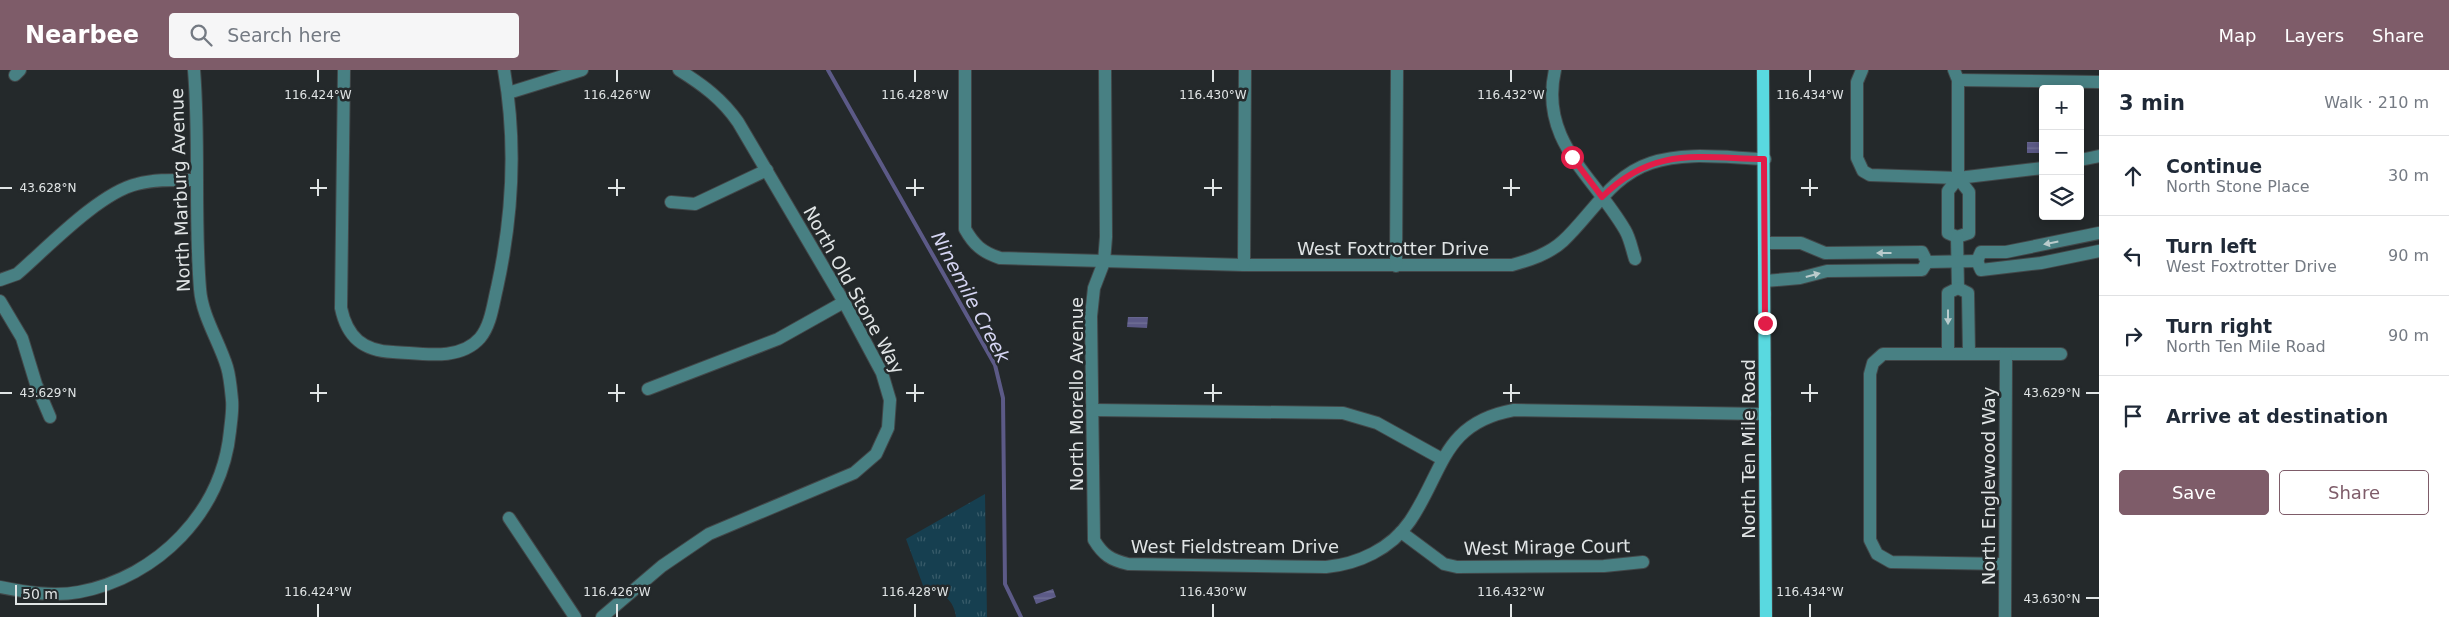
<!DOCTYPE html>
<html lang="en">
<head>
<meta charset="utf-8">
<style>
	body { margin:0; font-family:"DejaVu Sans",sans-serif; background:#f6f6f7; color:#1f2937 }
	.controls { position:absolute; right:15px; top:15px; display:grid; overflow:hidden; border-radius:5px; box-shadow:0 2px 12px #0003 }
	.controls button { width:45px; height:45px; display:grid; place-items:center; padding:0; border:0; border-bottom:1px solid #e0e1e3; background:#fff; color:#1f2937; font:25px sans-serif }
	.scale { position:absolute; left:15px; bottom:12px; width:92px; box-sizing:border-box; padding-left:5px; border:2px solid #e0e4e5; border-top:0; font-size:14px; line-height:18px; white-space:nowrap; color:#e0e4e5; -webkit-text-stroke:4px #24292b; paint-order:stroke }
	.stop { position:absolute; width:15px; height:15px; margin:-11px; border:4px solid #e11d48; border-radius:50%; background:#fff }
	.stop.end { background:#e11d48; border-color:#fff; box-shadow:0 1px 5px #0008 }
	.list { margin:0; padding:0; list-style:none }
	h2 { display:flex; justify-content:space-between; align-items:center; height:65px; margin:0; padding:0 20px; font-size:21px }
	h2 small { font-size:16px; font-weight:400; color:#747a83 }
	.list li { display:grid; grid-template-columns:32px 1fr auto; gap:15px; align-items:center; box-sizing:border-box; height:80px; padding:0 20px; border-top:1px solid #e0e1e3 }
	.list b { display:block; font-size:19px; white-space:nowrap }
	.list p { margin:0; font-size:16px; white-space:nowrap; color:#747a83 }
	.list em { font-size:16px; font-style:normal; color:#747a83 }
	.actions { display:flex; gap:10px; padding:15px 20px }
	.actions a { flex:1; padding:11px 0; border:1px solid #7e5c69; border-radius:5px; text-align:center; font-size:18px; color:#7e5c69 }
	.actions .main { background:#7e5c69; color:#fff }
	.icon { flex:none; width:28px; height:28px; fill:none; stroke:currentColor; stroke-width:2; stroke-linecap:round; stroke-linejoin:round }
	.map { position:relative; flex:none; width:2099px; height:547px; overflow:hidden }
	header { display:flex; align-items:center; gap:30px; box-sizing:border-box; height:70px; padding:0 25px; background:#7e5c69; color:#fff }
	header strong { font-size:24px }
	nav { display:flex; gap:28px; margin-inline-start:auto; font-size:18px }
	.search { width:350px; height:45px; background:#f6f6f7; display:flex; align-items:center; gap:12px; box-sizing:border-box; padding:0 18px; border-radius:5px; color:#747a83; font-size:19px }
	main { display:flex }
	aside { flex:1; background:#fff }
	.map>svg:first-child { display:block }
	.park { fill:url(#park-tufts) }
	.water { fill:url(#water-rules) }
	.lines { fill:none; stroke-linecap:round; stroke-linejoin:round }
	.stream { stroke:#5c5a87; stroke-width:4 }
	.minor-casing { stroke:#424749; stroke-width:14 }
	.major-casing { stroke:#424749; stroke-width:14 }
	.minor { stroke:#488083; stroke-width:12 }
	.major { stroke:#59d9e0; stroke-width:12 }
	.oneway { fill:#bacbcc }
	.route { stroke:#e11d48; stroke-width:6 }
	.ticks { fill:none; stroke:#e0e4e5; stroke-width:2 }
	.labels { text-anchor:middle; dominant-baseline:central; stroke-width:5; stroke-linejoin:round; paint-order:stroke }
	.street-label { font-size:18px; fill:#e0e4e5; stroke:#24292b }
	.water-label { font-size:19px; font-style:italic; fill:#d5d5f3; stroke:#24292b }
	.ticks-label { font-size:12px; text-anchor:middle; fill:#e0e4e5; stroke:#24292b; stroke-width:5; stroke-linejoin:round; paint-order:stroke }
</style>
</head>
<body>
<header>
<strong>Nearbee</strong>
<div class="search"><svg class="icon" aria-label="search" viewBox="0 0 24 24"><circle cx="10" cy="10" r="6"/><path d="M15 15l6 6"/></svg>Search here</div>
<nav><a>Map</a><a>Layers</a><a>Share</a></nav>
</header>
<main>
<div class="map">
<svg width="2099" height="547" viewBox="0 0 2099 547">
	<defs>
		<pattern id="park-tufts" width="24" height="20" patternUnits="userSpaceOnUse" patternTransform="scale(1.25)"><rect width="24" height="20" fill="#163f50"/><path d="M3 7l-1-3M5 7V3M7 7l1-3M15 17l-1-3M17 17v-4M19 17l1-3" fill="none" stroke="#385b69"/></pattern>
		<pattern id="water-rules" width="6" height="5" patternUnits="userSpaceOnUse" patternTransform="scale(1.25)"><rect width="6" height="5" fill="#5c5a87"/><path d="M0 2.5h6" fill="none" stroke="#737298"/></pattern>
	</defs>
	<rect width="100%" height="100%" fill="#24292b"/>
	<!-- park -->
	<path class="park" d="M 985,424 L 987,547 L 956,547 C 954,530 942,520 925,521 L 906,469 Z"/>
	<!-- water -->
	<g class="water">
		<rect x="2027" y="72" width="16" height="11"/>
		<path d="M 1128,247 L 1148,247 L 1147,258 L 1127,257 Z"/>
		<path d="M 1053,519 L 1056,527 L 1036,534 L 1033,526 Z"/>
	</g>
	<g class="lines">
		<!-- stream -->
		<path class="stream" d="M 828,0 L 995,295 L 1003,328 L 1005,514 L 1021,547"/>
		<!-- minor casing -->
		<g class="minor-casing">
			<g id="minor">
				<path d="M 344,0 L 341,238 C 347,267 363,281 393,282 C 420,283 459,292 480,268 C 491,255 493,234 497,218 C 513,145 517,74 504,0"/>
				<path d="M 965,0 L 965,159 C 974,175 982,182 1000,188 L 1244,195 L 1512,195 C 1530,190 1549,184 1563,171 C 1592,144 1611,106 1651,93 C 1686,81 1728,88 1765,89"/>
				<path d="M 1105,0 L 1106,167 L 1104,192 L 1094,218 L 1091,246 L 1094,470 C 1103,485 1111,490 1128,494 L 1326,497 C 1358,494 1391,479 1410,451 C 1444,401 1442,353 1514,340 L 1765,344"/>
				<path d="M 1555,0 C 1539,71 1593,105 1625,160 C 1630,168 1632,180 1635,189"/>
				<path d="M 1862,0 L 1857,12 L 1857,88 L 1863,101 L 1870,105 L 1958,108 L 2043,98"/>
				<path d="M 1954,0 L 1958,10 L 1958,108"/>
				<path d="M 15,5 L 20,0"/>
				<path d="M 1958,10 L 2099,12"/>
				<path d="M 508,23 L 582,0"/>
				<path d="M 2080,90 L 2099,86"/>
				<path d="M 1958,108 L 1969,122 L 1969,163 L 1957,167 L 1948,163 L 1948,121 Z"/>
				<path d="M 671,132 L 695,134 L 767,100"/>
				<path d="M 1957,167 L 1958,218"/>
				<path d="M 1765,173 L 1801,173 L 1825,183 L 1922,182 L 1927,192"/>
				<path d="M 1977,191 L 1981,182 L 2006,182 L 2099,163"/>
				<path d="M 1977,191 L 1981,200 L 2041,193 L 2099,181"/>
				<path d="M 1927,192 L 1977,191"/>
				<path d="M 1244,195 L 1245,0"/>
				<path d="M 1396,196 L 1397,0"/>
				<path d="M 0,210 L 17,204 C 47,178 99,123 137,114 C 156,109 176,110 195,110"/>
				<path d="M 1765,211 L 1800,208 L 1827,201 L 1922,200 L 1927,192"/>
				<path d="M 1958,218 L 1968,223 L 1969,284"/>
				<path d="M 0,231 L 22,268 L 36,314 L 50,347"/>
				<path d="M 1948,284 L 1948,223 L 1958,218"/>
				<path d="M 648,319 L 778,269 L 844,232"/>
				<path d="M 1094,340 L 1343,343 L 1377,353 L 1442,389"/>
				<path d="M 509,448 L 575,547"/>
				<path d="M 1401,462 L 1444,494 L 1457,497 L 1604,496 L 1643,492"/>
				<path d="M 2005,494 L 1891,492 L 1877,484 L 1870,470 L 1870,304 L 1873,293 L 1883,284 L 2061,284"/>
				<path d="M 0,517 C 25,522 53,527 79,522 C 158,507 222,442 230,361 C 231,351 233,340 232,330 C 231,320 230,307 227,297 C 219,271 202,246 200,219 C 194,146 200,73 194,0"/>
				<path d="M 602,547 L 662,496 L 709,464 L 854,403 L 876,384 L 888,358 L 890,330 L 882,303 L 844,232 L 738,52 C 722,29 703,15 679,0"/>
				<path d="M 2005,547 L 2006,284"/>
			</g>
		</g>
		<!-- major casing -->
		<g class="major-casing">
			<path id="major" d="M 1763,0 L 1766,547"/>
		</g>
		<!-- minor -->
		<use href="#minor" class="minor"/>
		<!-- major -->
		<use href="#major" class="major"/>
	</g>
	<!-- one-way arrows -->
	<defs><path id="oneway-solid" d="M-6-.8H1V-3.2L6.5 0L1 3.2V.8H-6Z" transform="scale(1.25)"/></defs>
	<g class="oneway">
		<use href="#oneway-solid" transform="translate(2051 173) rotate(169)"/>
		<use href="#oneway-solid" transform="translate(1884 183) rotate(180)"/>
		<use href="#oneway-solid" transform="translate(1813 205) rotate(-15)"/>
		<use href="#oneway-solid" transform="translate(1948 247) rotate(90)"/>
	</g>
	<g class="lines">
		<!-- route -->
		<path class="route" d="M 1572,87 L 1602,127 C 1653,76 1698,88 1764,89 L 1765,253"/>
	</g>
	<!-- ticks -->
	<path class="ticks" d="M 318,0 L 318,12M 617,0 L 617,12M 915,0 L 915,12M 1213,0 L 1213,12M 1511,0 L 1511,12M 1810,0 L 1810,12M 318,109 L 318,126M 617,109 L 617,126M 915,109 L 915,126M 1213,109 L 1213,126M 1511,109 L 1511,126M 1810,109 L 1810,126M 0,118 L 12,118M 310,118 L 327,118M 608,118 L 625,118M 906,118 L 924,118M 1204,118 L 1222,118M 1503,118 L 1520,118M 1801,118 L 1818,118M 318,314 L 318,332M 617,314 L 617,332M 915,314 L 915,332M 1213,314 L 1213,332M 1511,314 L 1511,332M 1810,314 L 1810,332M 0,323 L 12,323M 310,323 L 327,323M 608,323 L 625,323M 906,323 L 924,323M 1204,323 L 1222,323M 1503,323 L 1520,323M 1801,323 L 1818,323M 2086,323 L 2099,323M 2086,528 L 2099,528M 318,534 L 318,547M 617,534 L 617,547M 915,534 L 915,547M 1213,534 L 1213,547M 1511,534 L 1511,547M 1810,534 L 1810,547"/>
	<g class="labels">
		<!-- street labels -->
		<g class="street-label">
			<text transform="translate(180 120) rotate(-92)">North Marburg Avenue</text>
			<text x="1393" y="178">West Foxtrotter Drive</text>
			<text transform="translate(854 220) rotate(61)">North Old Stone Way</text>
			<text transform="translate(1076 324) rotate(-90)">North Morello Avenue</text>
			<text transform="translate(1748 379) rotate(-90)">North Ten Mile Road</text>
			<text transform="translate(1988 416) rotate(-90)">North Englewood Way</text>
			<text x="1235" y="476">West Fieldstream Drive</text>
			<text transform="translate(1547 477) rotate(-1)">West Mirage Court</text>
		</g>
		<!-- water labels -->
		<g class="water-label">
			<text transform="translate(971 227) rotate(62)">Ninemile Creek</text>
		</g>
	</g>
	<g class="ticks-label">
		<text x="318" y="29">116.424°W</text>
		<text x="617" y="29">116.426°W</text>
		<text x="915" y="29">116.428°W</text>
		<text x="1213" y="29">116.430°W</text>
		<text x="1511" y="29">116.432°W</text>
		<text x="1810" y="29">116.434°W</text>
		<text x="48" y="122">43.628°N</text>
		<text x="2052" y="327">43.629°N</text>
		<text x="48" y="327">43.629°N</text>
		<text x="318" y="526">116.424°W</text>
		<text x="617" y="526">116.426°W</text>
		<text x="915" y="526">116.428°W</text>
		<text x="1213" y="526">116.430°W</text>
		<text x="1511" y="526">116.432°W</text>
		<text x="1810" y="526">116.434°W</text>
		<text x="2052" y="533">43.630°N</text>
	</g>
</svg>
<div class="controls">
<button>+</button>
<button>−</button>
<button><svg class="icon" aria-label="layers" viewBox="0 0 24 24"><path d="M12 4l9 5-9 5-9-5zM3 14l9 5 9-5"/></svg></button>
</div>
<div class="scale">50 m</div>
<div class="stop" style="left:1572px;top:87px"></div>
<div class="stop end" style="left:1765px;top:253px"></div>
</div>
<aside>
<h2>3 min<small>Walk · 210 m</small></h2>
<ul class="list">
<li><svg class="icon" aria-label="ahead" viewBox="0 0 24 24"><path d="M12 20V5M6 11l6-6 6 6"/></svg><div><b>Continue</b><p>North Stone Place</p></div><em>30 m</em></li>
<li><svg class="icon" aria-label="left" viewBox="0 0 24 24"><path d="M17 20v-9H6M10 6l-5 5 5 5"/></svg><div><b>Turn left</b><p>West Foxtrotter Drive</p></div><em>90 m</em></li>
<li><svg class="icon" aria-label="right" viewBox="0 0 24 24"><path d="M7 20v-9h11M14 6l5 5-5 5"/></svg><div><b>Turn right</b><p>North Ten Mile Road</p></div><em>90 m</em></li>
<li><svg class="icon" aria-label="arrive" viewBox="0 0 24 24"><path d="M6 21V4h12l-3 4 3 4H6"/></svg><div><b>Arrive at destination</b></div></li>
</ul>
<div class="actions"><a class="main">Save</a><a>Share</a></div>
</aside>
</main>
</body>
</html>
